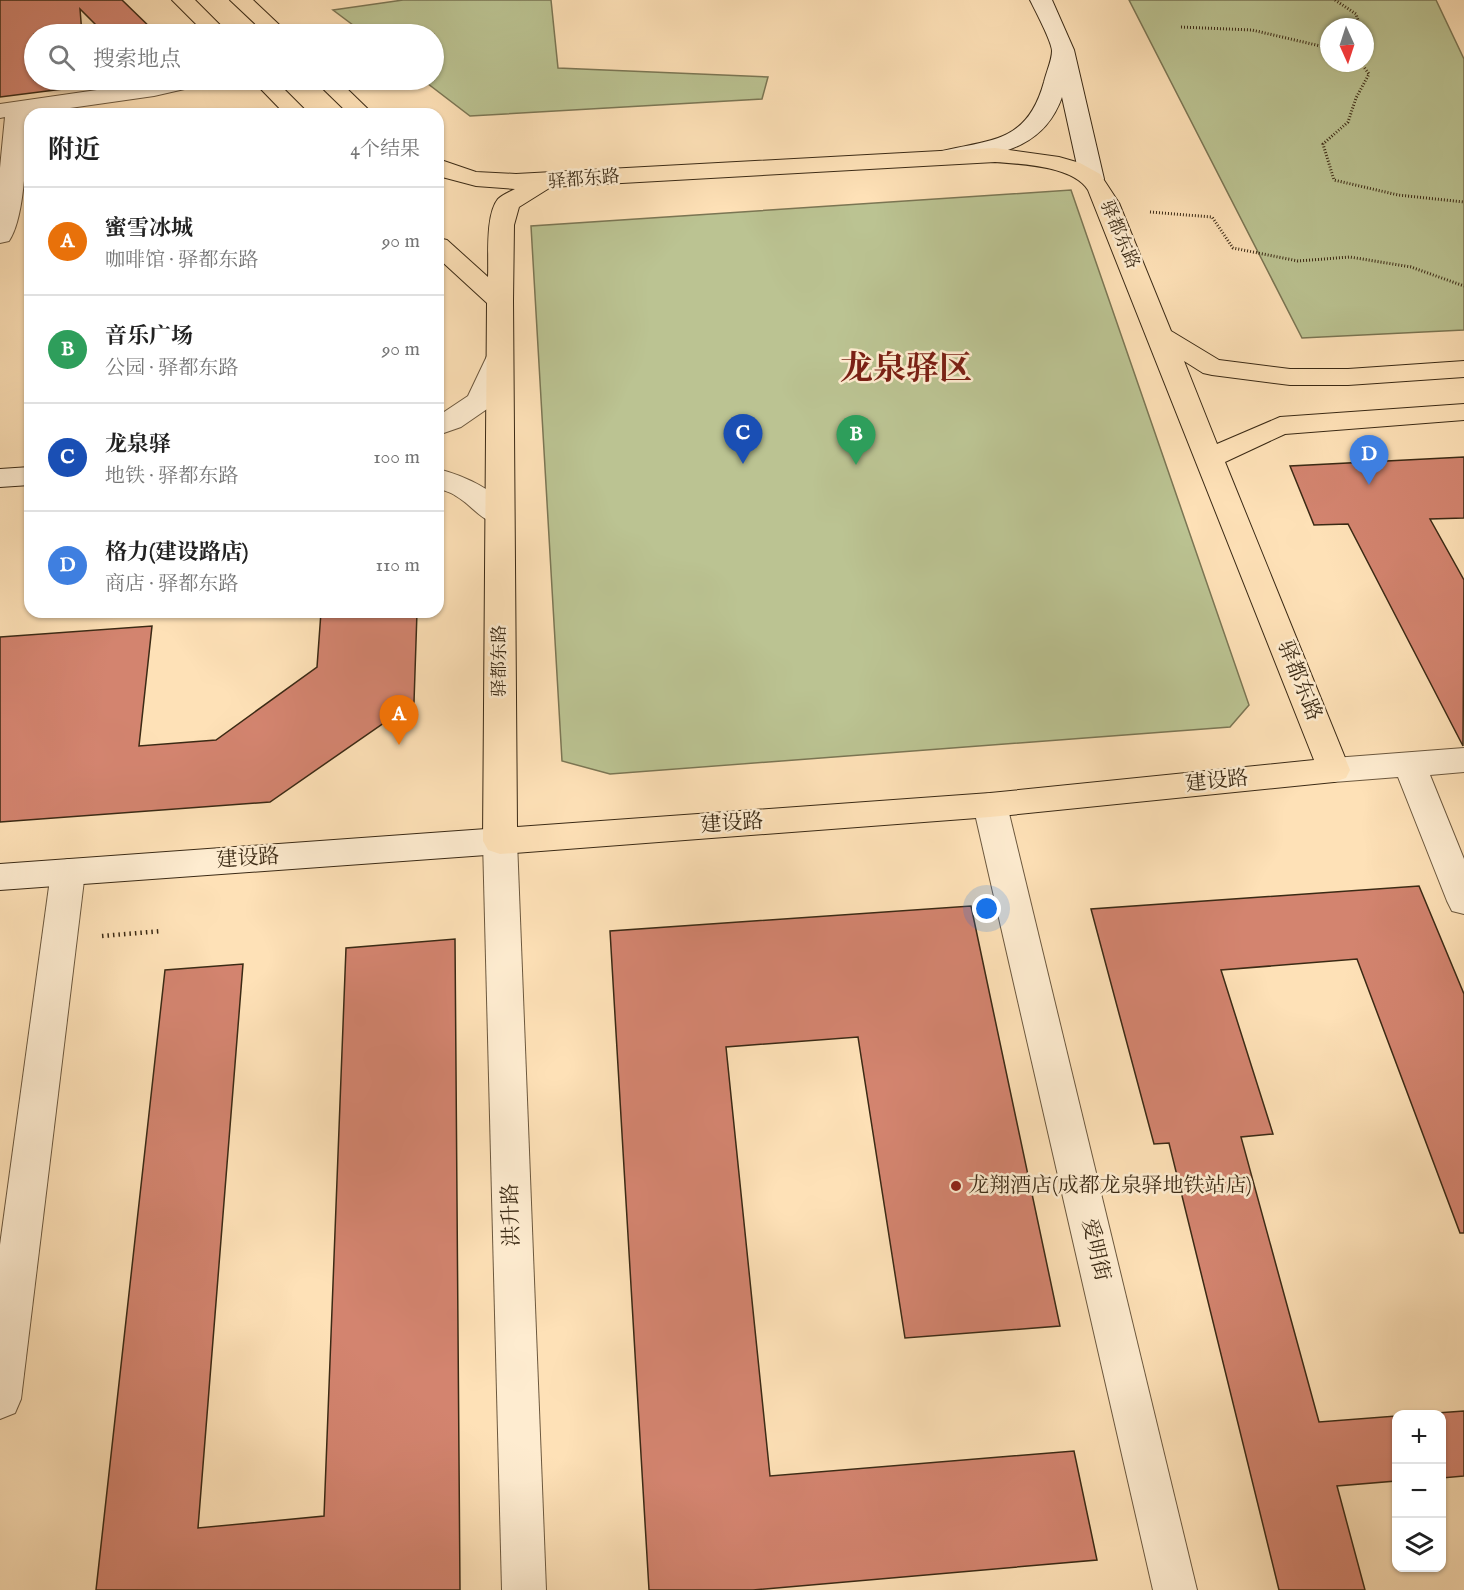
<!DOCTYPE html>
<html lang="zh">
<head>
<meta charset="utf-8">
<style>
	body { margin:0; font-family:"IM FELL English","Noto Serif SC",serif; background:#f2f2f2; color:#222 }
	.controls { position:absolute; right:18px; bottom:18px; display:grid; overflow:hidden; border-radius:12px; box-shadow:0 2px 4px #0004 }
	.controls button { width:54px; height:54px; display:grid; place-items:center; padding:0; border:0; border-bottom:2px solid #e0e0e0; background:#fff; color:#222; font:30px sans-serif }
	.compass { position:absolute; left:1320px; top:18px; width:54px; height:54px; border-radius:50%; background:#fff; box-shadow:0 2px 4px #0004; rotate:177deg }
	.you { position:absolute; left:987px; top:909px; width:21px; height:21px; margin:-15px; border:4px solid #fff; border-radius:50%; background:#1a73e8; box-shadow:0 0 0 9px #1a73e833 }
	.badge { display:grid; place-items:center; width:39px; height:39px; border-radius:50%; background:#111827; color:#fff; font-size:20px; font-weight:700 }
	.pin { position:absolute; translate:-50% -50px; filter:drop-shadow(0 2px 3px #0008) }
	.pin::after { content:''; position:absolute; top:32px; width:21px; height:18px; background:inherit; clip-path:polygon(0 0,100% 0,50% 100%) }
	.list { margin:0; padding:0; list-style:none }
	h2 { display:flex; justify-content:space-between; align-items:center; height:78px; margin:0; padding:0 24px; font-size:26px }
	h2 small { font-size:20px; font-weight:400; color:#767676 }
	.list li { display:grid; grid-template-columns:39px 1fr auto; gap:18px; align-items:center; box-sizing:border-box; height:108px; padding:0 24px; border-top:2px solid #e0e0e0 }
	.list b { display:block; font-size:22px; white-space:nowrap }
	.list p { margin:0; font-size:20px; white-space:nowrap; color:#767676 }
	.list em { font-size:20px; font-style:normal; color:#767676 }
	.icon { flex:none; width:33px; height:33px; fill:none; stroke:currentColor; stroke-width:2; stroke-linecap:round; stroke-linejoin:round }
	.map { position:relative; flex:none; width:1464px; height:1590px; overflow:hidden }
	.search { position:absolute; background:#fff; box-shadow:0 2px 4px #0004; left:24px; top:24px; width:420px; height:66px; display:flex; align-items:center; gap:15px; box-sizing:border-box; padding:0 21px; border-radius:33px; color:#767676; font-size:22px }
	.panel { position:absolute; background:#fff; box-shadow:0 2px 4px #0004; left:24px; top:108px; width:420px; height:510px; border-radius:18px }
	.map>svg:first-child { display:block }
	.green { fill:#bbc392; stroke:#7b7654; stroke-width:1.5; fill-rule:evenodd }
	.building { fill:#d3846f; stroke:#3b2a15; stroke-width:1.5 }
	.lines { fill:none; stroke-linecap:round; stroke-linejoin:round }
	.street-casing { stroke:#6c583e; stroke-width:2 }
	.secondary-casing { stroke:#3b2a15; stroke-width:2 }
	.highway-casing { stroke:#3b2a15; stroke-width:2 }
	.path-far1 { stroke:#3b2a15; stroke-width:3; stroke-dasharray:1 2; stroke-linecap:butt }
	.path { stroke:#3b2a15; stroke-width:4.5; stroke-dasharray:1.5 4; stroke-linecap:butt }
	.street { fill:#feecd0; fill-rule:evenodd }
	.secondary { fill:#feecd0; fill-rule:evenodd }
	.highway { fill:#fee1b7; fill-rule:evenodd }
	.poi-dot { fill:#8f2418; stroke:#feecd0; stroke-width:2 }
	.labels { text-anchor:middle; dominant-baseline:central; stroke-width:5; stroke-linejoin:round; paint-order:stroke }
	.far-street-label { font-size:18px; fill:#3b2a15; stroke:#feecd0 }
	.street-label { font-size:21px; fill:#3b2a15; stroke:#feecd0 }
	.poi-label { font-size:21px; fill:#3b2a15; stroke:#feecd0; text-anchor:start }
	.town-label { font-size:33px; font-weight:bold; fill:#7a1f14; stroke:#feecd0 }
</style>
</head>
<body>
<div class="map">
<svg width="1464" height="1590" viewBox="0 0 1464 1590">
	<rect width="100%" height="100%" fill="#fee1b7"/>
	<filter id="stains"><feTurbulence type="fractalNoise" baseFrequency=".00333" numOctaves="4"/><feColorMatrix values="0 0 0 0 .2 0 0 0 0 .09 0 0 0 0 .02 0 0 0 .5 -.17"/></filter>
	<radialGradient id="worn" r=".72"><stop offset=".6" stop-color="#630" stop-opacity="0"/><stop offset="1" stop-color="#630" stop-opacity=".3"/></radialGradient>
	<!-- green -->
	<g class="green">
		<path d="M 403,0 L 551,0 L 558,68 L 768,77 L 762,99 L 470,116 L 423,80 L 434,80 L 434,34 L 365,34 L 333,10 Z"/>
		<path d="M 1129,0 L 1436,0 L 1464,59 L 1464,330 L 1302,338 ZM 1329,27 L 1365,27 L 1365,63 L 1329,63 Z"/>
		<path d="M 1071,190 L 1249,705 L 1230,727 L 610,774 L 562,761 L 531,226 Z"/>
	</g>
	<!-- building -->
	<g class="building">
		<path d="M 0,0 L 122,0 L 157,34 L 105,34 L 80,9 L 82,34 L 34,34 L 34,80 L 87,80 L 87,81 L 63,89 L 0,97 Z"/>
		<path d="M 1464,457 L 1464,518 L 1430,519 L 1464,580 L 1463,746 L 1348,524 L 1314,525 L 1290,466 Z"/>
		<path d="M 321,612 L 417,612 L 414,702 L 270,802 L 0,822 L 0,637 L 152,626 L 139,746 L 216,740 L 317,667 Z"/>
		<path d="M 1419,886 L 1464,994 L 1464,1233 L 1460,1233 L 1357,959 L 1221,970 L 1273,1134 L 1241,1137 L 1319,1422 L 1396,1416 L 1396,1481 L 1337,1486 L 1365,1590 L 1279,1590 L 1169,1143 L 1154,1144 L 1091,909 Z"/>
		<path d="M 971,906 L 1060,1326 L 905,1338 L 858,1037 L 726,1047 L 770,1476 L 1074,1451 L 1097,1560 L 753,1590 L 649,1590 L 610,931 Z"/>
		<path d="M 455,939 L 460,1590 L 96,1590 L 165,970 L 243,964 L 198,1528 L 324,1516 L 346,948 Z"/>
		<path d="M 1464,1411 L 1464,1476 L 1442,1478 L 1442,1414 L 1423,1414 Z"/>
	</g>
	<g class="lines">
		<!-- street casing -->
		<g class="street-casing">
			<g id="street">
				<path d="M 166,80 L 205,80 L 202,85 L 154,96 L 28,114 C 26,146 26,216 9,241 L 0,243 L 0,168 L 5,117 L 0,118 L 0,104 Z"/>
				<path d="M 500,348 L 509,350 L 513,356 L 490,407 L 461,427 L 438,435 L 438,416 L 468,396 L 487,356 L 491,350 Z"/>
				<path d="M 438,469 C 465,476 499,491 514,516 L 510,523 C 486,529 475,507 456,496 C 451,492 444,491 438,488 Z"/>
				<path d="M 1464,748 L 1464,772 L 1430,775 L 1464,859 L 1464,914 L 1452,911 L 1447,901 L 1398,777 L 1334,782 L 1322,778 L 1318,770 L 1322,762 L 1334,758 Z"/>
				<path d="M 990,793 L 1002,796 L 1007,805 L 1197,1590 L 1153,1590 L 973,805 L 978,796 Z"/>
				<path d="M 500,828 L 512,832 L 517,841 L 546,1590 L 502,1590 L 483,841 L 488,832 Z"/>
				<path d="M 68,859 L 80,863 L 85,872 L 21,1399 L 15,1413 L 0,1419 L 0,1245 L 51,872 L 56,863 Z"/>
			</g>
		</g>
		<!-- secondary casing -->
		<g class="secondary-casing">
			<g id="secondary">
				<path d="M 1030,0 L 1052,0 L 1074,50 L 1104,179 L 1100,184 L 1092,186 L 1084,184 L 1080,179 L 1062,97 C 1043,151 996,154 946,164 L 938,162 L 934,157 L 938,152 C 990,139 1027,144 1044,82 C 1046,73 1052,60 1052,51 C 1052,42 1035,10 1030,0 Z"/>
				<path d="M 30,467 L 30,485 L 0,487 L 0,469 Z"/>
				<path d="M 500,828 L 512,832 L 517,841 L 512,850 L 500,854 L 0,890 L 0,864 Z"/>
			</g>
		</g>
		<!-- highway casing -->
		<g class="highway-casing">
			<g id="highway">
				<path d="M 172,0 L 195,0 L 229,34 L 206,34 Z"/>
				<path d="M 230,0 L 253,0 L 289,34 L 266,34 Z"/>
				<path d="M 252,80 L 275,80 L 309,114 L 285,114 Z"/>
				<path d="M 314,80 L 338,80 L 373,114 L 349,114 Z"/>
				<path d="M 995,148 L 1059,157 L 1080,163 L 1100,174 L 1119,203 L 1171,331 L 1219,360 L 1290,369 L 1348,369 L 1464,361 L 1464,377 L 1348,385 L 1290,385 L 1212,375 L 1203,373 L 1184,361 L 1217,444 L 1280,417 L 1464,404 L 1464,420 L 1285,434 L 1225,462 L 1350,770 L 1346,778 L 1334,782 L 990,817 L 500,854 L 488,850 L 483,841 L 487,303 L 438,258 L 438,238 L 447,240 L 488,277 C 489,257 485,215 498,199 C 502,195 509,192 515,189 L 476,186 L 442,177 L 438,175 L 438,159 L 476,172 L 516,174 ZM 995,162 C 1021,164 1073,166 1088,190 L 1314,760 L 990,793 L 517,827 L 513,301 L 514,225 L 519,207 L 551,187 Z"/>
			</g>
		</g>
		<!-- path-far1 -->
		<g class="path-far1">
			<path d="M 1335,0 L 1356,14 L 1360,27"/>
			<path d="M 1181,27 L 1252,30 L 1329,48"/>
			<path d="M 1361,63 L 1369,74 L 1356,98 L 1348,122 L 1323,144 L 1334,180 L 1398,195 L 1464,202"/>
			<path d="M 1150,212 L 1212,217 L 1233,248 L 1298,261 L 1350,257 L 1411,267 L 1464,286"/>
		</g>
		<!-- path -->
		<path class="path" d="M 102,936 L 162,931"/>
		<!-- street -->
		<use href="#street" class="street"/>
		<!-- secondary -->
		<use href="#secondary" class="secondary"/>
		<!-- highway -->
		<use href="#highway" class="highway"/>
	</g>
	<!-- markers -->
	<circle class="poi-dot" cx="956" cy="1186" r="6"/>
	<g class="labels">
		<!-- far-street labels -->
		<g class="far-street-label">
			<text transform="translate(584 180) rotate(-5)">驿都东路</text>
			<text transform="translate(1119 235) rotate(67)">驿都东路</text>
			<text transform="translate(500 661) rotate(-90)">驿都东路</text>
		</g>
		<!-- street labels -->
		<g class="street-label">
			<text transform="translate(1299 681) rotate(68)">驿都东路</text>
			<text transform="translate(1217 782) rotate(-6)">建设路</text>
			<text transform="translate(732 824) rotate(-4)">建设路</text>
			<text transform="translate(248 859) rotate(-4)">建设路</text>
			<text transform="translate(512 1215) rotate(-92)">洪升路</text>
			<text transform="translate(1095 1250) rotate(77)">爱明街</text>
		</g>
		<!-- poi labels -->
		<g class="poi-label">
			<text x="968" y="1186">龙翔酒店(成都龙泉驿地铁站店)</text>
		</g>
		<!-- town labels -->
		<g class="town-label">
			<text x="906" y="370">龙泉驿区</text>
		</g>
	</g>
	<rect width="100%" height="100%" filter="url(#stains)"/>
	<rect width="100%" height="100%" fill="url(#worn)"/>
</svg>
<div class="controls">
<button>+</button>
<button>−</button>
<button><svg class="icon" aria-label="layers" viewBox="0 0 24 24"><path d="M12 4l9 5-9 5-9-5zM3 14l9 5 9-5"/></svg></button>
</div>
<svg class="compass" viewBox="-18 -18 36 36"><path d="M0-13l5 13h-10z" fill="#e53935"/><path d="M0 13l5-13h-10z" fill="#767676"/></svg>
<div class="you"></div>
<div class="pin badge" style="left:399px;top:745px;background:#e8710a">A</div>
<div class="pin badge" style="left:856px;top:465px;background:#2e9e5b">B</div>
<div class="pin badge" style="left:743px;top:464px;background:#1a4fb4">C</div>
<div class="pin badge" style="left:1369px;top:485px;background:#3f7fe0">D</div>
<div class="search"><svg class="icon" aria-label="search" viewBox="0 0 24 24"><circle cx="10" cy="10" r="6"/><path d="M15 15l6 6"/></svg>搜索地点</div>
<section class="panel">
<h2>附近<small>4个结果</small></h2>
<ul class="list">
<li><span class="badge" style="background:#e8710a">A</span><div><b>蜜雪冰城</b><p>咖啡馆 · 驿都东路</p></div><em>90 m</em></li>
<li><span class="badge" style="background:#2e9e5b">B</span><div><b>音乐广场</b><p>公园 · 驿都东路</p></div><em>90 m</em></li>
<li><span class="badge" style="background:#1a4fb4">C</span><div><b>龙泉驿</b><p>地铁 · 驿都东路</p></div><em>100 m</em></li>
<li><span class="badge" style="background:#3f7fe0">D</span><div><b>格力(建设路店)</b><p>商店 · 驿都东路</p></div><em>110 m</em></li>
</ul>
</section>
</div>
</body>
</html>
